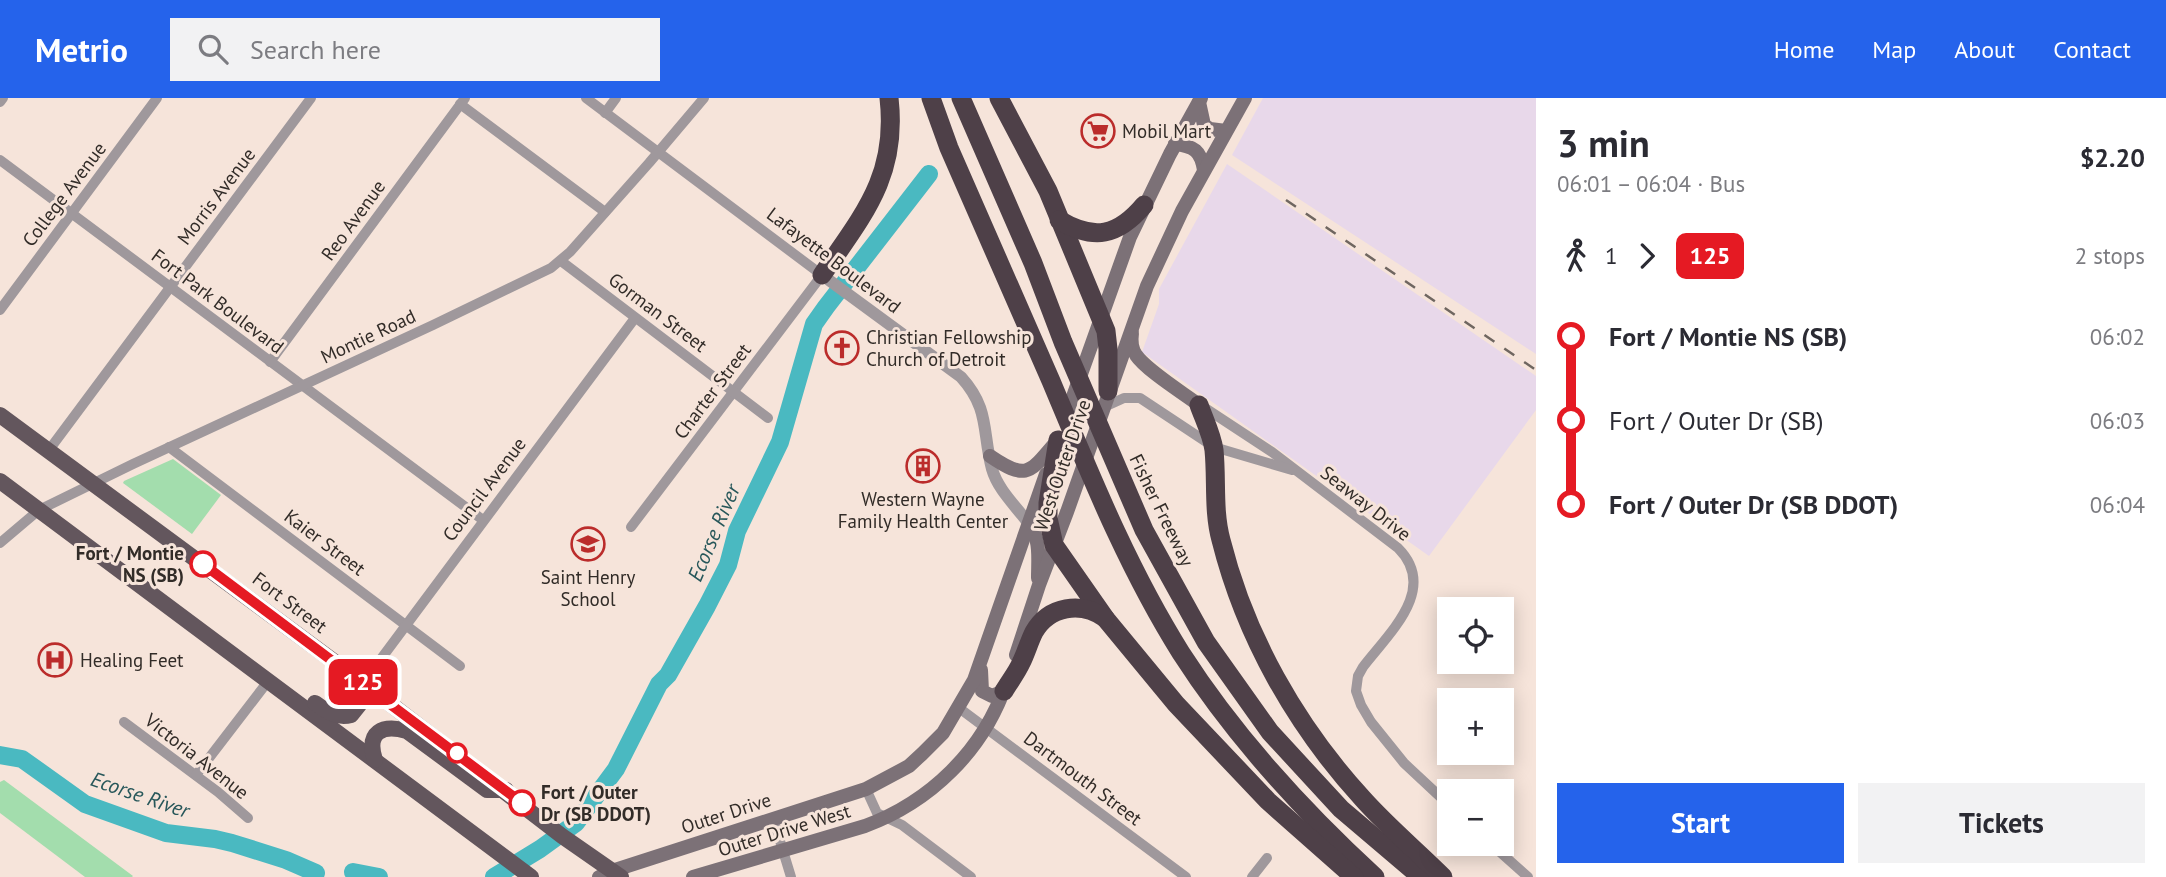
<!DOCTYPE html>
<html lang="en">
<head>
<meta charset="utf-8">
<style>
	body { margin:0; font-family:"PT Sans",sans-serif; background:#f2f2f3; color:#2b2b33; height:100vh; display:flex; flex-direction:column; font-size:26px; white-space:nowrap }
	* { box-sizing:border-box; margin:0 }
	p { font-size:23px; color:#7c7c81 }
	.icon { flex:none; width:38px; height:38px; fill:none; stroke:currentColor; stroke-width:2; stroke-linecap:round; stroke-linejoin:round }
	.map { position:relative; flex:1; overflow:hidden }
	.details { display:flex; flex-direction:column; background:#fff; width:630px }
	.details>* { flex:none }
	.badge { padding:0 14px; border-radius:10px; font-size:24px; line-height:46px }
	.fabs { position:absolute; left:1437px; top:499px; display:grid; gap:14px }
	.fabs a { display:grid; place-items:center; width:77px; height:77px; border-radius:0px; background:#fff; box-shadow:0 4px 18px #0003; font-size:35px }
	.map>.badge { position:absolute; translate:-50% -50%; box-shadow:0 0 0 4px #fff }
	.legs { display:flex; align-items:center; gap:10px; height:77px; padding:0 21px; font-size:23px }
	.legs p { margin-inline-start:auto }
	.summary { display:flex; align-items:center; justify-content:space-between; height:119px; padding:0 21px }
	h1 { font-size:38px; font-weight:800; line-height:52px }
	.primary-button { display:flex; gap:14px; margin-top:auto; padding:14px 21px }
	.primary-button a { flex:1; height:80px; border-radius:0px; background:#2563eb; color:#fff; font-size:28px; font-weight:800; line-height:80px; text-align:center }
	.primary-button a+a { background:#f2f2f3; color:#2b2b33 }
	ul { padding:0 21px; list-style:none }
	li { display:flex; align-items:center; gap:24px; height:84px; font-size:26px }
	li i { display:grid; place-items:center; width:10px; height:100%; margin:0 9px; background:currentColor }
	li i::after { content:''; width:18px; height:18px; margin:-9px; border:5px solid; border-radius:50%; background:#fff }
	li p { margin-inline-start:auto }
	li:first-child i { background:linear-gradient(#0000 50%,currentColor 0) }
	li:last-child i { background:linear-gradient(currentColor 50%,#0000 0) }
	header { display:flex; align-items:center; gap:42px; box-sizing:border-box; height:98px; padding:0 35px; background:#2563eb; color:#fff }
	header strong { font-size:33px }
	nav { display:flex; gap:38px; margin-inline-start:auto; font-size:24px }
	.search { width:490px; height:63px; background:#f2f2f3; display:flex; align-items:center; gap:18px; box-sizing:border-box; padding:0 24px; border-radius:0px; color:#7c7c81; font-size:26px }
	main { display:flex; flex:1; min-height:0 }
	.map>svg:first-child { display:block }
	.industrial { fill:#e8d8ea }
	.green { fill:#a3ddad }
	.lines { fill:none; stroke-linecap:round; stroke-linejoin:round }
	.river { stroke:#4ab9c1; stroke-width:18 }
	.minor { stroke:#9f989c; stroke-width:10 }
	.tertiary { stroke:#9f989c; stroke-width:12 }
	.secondary { stroke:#7c7177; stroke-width:14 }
	.primary { stroke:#63565d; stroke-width:16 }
	.motorway { stroke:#4e4048; stroke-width:19 }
	.rail { stroke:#6f6660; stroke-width:2.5; stroke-dasharray:12 12; stroke-linecap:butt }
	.line-1-casing { stroke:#fff; stroke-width:16 }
	.line-1 { stroke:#e51a23; stroke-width:10 }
	.stop-1-dot { fill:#fff; stroke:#e51a23; stroke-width:3.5 }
	.labels { text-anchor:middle; stroke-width:6; stroke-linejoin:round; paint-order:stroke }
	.poi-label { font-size:19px; fill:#322c28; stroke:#f6e4da; text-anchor:start }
	.street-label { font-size:19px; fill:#322c28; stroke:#f6e4da }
	.stop-label { font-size:19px; font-weight:bold; fill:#322c28; stroke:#f6e4da; text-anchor:end }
	.water-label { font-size:21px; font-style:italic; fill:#27575a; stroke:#f6e4da }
</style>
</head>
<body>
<header>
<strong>Metrio</strong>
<div class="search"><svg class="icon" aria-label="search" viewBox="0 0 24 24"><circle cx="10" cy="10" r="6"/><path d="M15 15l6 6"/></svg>Search here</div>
<nav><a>Home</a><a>Map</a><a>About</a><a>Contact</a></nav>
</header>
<main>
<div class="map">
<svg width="1536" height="779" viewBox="0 0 1536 779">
	<rect width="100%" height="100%" fill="#f6e4da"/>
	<!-- industrial -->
	<g class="industrial">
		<path d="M1263,0H1536V256L1232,57Z"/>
		<path d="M1227,66L1536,278V312L1429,458L1142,254L1159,206V191Z"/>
	</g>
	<!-- green -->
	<g class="green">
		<path d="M173,361L221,397L192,436L123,385L124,383Z"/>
		<path d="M4,682L133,778L132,779H85L0,715V684Z"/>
	</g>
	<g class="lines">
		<!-- river -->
		<g class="river">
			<path d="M0,657L22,661L85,706L166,735L215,741L232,745L286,762L316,775"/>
			<path d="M353,774L379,779"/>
			<path d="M494,779L540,751L576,725L616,671L659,586L668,577L707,508L728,467L737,433L780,344L814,226L826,209L929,76"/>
		</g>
		<!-- minor -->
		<g class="minor">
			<path d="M586,0L822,177L631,429"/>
			<path d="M0,4L3,0"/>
			<path d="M460,6L605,114"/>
			<path d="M605,15L616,0"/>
			<path d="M0,62L483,422"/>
			<path d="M561,163L768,320"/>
			<path d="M0,212L157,0"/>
			<path d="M270,264L465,0"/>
			<path d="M1202,308L1272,354L1398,450C1439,491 1389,535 1363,569L1358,578L1356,593L1361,607L1371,624L1404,665L1449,707"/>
			<path d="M1102,310L1124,300H1140L1214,349L1292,372"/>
			<path d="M169,349L460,568"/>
			<path d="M49,352L311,0"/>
			<path d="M0,445L39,412L133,366L433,227L551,170L570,154L649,65L704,0"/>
			<path d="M363,585L635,220"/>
			<path d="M959,610L1186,779"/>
			<path d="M124,624L218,694L248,720"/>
			<path d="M196,677L269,582"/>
			<path d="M866,691L877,715L902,727L971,779"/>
			<path d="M773,720L791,779"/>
			<path d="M1491,746L1528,779"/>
			<path d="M1252,779L1267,760"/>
		</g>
		<!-- tertiary -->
		<path class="tertiary" d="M822,177L961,279C990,311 982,333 992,371C998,392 1016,408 1029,426"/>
		<!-- secondary -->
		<g class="secondary">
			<path d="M1199,4L1204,27L1210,31L1226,33"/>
			<path d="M1175,46C1194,48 1201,53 1204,72"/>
			<path d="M1132,235C1131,242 1131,250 1136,257C1146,272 1183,295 1199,307"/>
			<path d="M1065,321L1130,139L1170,56L1201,0"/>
			<path d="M990,358C1028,384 1030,374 1057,343"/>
			<path d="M1029,426C1041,441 1038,461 1038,480"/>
			<path d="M1016,557L1039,487L1067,414L1147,188L1182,113L1245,0"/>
			<path d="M981,572L982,593L992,598L1004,593"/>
			<path d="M599,779L612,773L866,691L909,668L922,656L943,635L974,582L1046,376"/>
			<path d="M693,779L865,728C930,704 983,653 1006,586"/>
		</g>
		<!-- primary -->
		<g class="primary">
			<path d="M0,317L363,585L562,738L621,779"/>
			<path d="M0,383L531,779"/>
			<path d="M315,605C326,613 337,621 351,617L359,607L363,585"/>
			<path d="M375,662C366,634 382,626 407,633L487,692H506"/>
		</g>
		<!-- motorway -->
		<g class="motorway">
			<path d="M931,0L949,50C983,128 1017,205 1051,283C1090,376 1127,469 1181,555C1235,639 1302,712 1375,779"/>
			<path d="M961,0L1033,165L1063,244L1144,432L1206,544L1270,634L1341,711L1421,779"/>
			<path d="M999,0L1048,93L1106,233L1108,251V293"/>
			<path d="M1059,122C1094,143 1118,138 1144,107"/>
			<path d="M822,177C863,117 898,78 889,0"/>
			<path d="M1199,307C1204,321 1212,337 1214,352C1217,382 1213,413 1221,442C1245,538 1296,628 1363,701C1388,729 1417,753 1443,779"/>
			<path d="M1058,342L1048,405V420L1054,447L1105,520L1176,606L1268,703L1354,779"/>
			<path d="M1004,593C1010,583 1017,574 1021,565C1026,555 1029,544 1034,534C1049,508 1081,503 1105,520"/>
		</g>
		<!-- rail -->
		<path class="rail" d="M1286,102L1536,272"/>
	</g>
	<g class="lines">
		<defs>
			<path id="line-1" d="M203,466L522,705"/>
		</defs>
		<!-- line-1 casing -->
		<use href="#line-1" class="line-1-casing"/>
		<!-- line-1 -->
		<use href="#line-1" class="line-1"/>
	</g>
	<!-- icons -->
	<defs>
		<symbol id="supermarket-ring" viewBox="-11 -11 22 22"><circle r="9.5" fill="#f6e4da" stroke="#bb2c2b" stroke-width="1.5"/><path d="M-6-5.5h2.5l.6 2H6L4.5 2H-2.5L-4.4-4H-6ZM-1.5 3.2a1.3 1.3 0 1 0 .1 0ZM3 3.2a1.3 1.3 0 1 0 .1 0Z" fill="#bb2c2b"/></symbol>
		<symbol id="church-ring" viewBox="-11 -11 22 22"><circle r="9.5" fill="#f6e4da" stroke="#bb2c2b" stroke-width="1.5"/><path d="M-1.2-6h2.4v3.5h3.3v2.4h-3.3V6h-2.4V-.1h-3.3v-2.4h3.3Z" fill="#bb2c2b"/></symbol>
		<symbol id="building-ring" viewBox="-11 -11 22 22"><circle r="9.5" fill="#f6e4da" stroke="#bb2c2b" stroke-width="1.5"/><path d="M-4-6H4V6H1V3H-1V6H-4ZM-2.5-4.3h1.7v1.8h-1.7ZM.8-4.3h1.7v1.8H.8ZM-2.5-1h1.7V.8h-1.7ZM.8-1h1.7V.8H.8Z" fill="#bb2c2b"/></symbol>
		<symbol id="school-ring" viewBox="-11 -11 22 22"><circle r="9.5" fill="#f6e4da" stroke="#bb2c2b" stroke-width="1.5"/><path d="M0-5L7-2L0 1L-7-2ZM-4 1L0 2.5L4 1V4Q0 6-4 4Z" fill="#bb2c2b"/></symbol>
		<symbol id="hospital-ring" viewBox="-11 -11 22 22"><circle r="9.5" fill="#f6e4da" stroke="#bb2c2b" stroke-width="1.5"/><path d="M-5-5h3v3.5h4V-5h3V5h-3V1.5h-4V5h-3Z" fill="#bb2c2b"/></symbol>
	</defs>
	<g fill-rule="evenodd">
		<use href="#supermarket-ring" x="1079" y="14" width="38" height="38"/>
		<use href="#church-ring" x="823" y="231" width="38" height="38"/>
		<use href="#building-ring" x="904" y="349" width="38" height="38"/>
		<use href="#school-ring" x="569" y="427" width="38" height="38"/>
		<use href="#hospital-ring" x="36" y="543" width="38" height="38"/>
	</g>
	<!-- markers -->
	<g class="stop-1-dot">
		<circle cx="203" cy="466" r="12"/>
		<circle cx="457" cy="655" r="9"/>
		<circle cx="522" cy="705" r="12"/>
	</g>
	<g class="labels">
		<!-- poi labels -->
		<g class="poi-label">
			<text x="1122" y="40">Mobil Mart</text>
			<text x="866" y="246">Christian Fellowship<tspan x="866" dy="22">Church of Detroit</tspan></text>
			<text x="923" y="408" text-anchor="middle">Western Wayne<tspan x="923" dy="22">Family Health Center</tspan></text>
			<text x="588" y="486" text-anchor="middle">Saint Henry<tspan x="588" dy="22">School</tspan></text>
			<text x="80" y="569">Healing Feet</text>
		</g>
		<!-- street labels -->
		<g class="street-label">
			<text transform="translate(64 96) rotate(-53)" y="7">College Avenue</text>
			<text transform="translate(216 98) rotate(-53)" y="7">Morris Avenue</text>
			<text transform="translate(353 122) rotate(-54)" y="7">Reo Avenue</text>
			<text transform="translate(834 162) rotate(37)" y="7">Lafayette Boulevard</text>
			<text transform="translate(218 203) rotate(37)" y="7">Fort Park Boulevard</text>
			<text transform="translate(658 214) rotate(37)" y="7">Gorman Street</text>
			<text transform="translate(368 238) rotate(-25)" y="7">Montie Road</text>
			<text transform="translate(712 293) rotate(-53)" y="7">Charter Street</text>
			<text transform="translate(1062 367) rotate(-71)" y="7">West Outer Drive</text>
			<text transform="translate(484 391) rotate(-53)" y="7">Council Avenue</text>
			<text transform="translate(1366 405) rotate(38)" y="7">Seaway Drive</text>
			<text transform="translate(1162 412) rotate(64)" y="7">Fisher Freeway</text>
			<text transform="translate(325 444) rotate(37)" y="7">Kaier Street</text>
			<text transform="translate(290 504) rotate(37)" y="7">Fort Street</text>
			<text transform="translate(197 658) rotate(38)" y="7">Victoria Avenue</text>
			<text transform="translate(1083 680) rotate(37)" y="7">Dartmouth Street</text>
			<text transform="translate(726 715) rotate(-18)" y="7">Outer Drive</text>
			<text transform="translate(784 732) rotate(-17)" y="7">Outer Drive West</text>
		</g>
		<!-- stop labels -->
		<g class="stop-label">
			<text x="184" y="462">Fort / Montie<tspan x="184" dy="22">NS (SB)</tspan></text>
			<text x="541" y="701" text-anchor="start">Fort / Outer<tspan x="541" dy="22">Dr (SB DDOT)</tspan></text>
		</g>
		<!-- water labels -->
		<g class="water-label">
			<text transform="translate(714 435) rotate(-67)" y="7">Ecorse River</text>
			<text transform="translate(140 697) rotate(19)" y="7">Ecorse River</text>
		</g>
	</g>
</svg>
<div class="fabs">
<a><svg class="icon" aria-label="locate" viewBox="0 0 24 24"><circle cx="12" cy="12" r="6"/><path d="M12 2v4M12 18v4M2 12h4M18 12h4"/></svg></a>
<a>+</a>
<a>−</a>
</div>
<b class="badge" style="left:363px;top:584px;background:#e51a23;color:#fff">125</b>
</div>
<section class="details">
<div class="summary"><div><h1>3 min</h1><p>06:01 – 06:04 · Bus</p></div><b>$2.20</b></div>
<div class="legs"><svg class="icon" aria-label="walk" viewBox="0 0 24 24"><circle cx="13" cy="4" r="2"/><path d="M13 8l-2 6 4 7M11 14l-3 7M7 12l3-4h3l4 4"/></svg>1<svg class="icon" aria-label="forward" viewBox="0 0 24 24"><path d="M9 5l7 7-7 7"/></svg><b class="badge" style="background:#e51a23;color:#fff">125</b><p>2 stops</p></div>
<ul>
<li><i style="color:#e51a23"></i><b>Fort / Montie NS (SB)</b><p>06:02</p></li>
<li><i style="color:#e51a23"></i><span>Fort / Outer Dr (SB)</span><p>06:03</p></li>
<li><i style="color:#e51a23"></i><b>Fort / Outer Dr (SB DDOT)</b><p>06:04</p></li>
</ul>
<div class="primary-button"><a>Start</a><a>Tickets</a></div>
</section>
</main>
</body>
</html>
